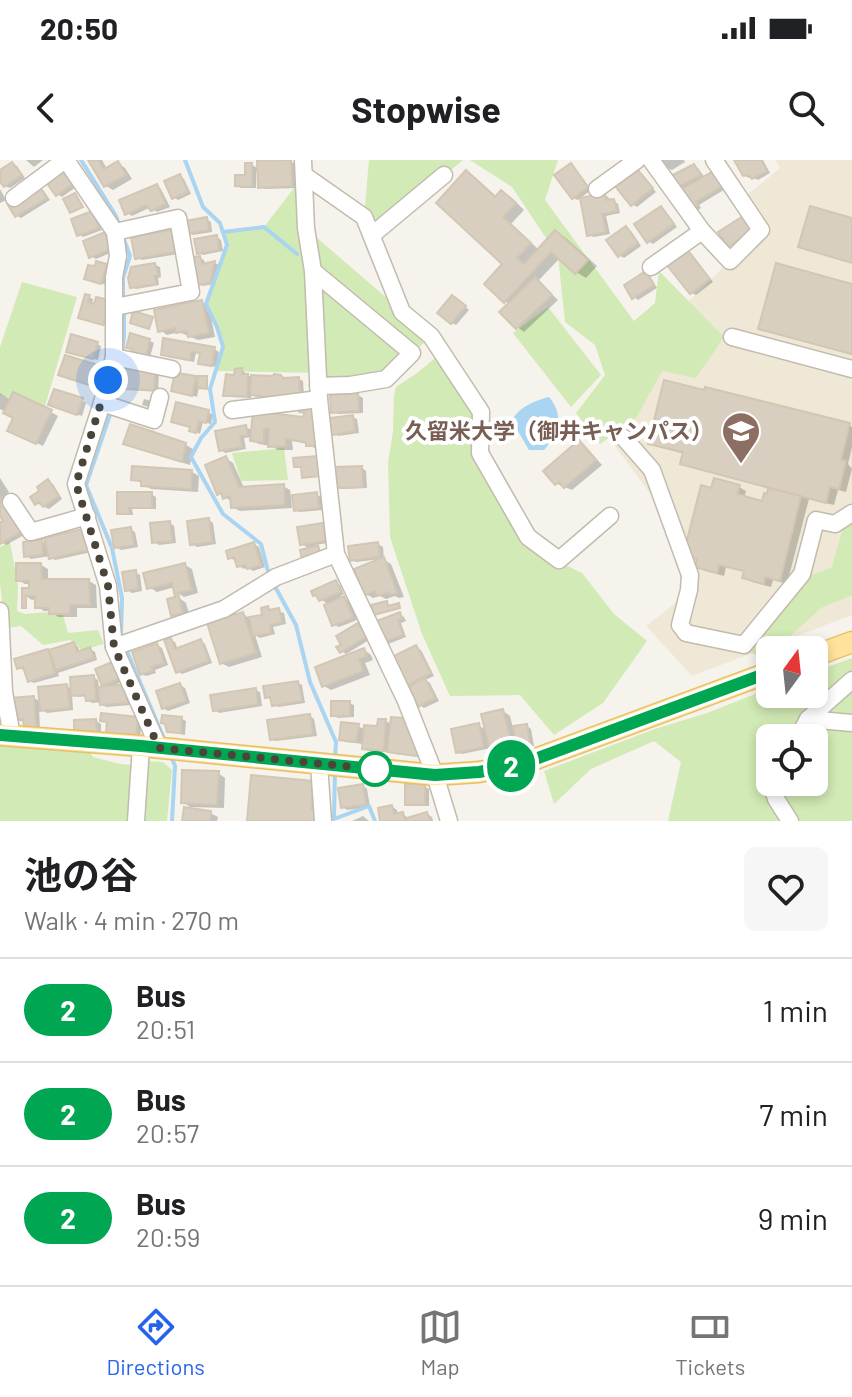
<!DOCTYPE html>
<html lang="en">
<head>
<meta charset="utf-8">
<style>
	body { margin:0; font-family:Barlow,"Noto Sans JP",sans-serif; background:#f6f6f6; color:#202124; height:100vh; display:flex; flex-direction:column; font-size:30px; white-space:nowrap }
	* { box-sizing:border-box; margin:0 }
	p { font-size:26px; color:#757577 }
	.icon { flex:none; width:44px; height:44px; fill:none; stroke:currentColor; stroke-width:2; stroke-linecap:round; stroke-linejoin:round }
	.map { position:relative; height:661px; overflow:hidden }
	.drawer { display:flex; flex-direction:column; background:#fff; flex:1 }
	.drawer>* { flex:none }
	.badge { padding:0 16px; border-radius:26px; font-size:28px; line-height:52px }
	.needle { width:52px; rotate:15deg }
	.fabs { position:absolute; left:756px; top:476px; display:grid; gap:16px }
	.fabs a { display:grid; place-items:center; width:72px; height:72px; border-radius:12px; background:#fff; box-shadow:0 4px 12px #0003; font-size:40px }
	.you { position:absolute; width:40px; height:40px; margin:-20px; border:6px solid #fff; border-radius:50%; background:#1a73e8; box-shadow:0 0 0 12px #1a73e833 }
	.map>.badge { position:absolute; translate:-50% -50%; box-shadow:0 0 0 4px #fff }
	.round { display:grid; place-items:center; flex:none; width:84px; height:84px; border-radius:12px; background:#f6f6f6 }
	.head { display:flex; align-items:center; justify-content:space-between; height:136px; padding:0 24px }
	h1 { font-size:38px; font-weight:700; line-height:60px }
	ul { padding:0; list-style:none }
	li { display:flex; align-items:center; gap:24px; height:104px; padding:0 24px; border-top:2px solid #e0e0e0 }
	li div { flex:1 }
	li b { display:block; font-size:30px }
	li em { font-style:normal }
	li .badge { min-width:88px; font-weight:700; text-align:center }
	.status { display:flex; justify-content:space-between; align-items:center; height:56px; padding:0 40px; background:#fff; direction:ltr }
	.status svg { height:22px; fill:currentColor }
	header { display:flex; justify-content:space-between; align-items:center; height:104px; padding:0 24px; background:#fff; font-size:36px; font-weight:700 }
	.dock { display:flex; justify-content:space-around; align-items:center; height:112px; border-top:2px solid #e0e0e0; background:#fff; font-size:22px; color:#757577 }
	.dock a { display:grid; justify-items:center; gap:4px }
	.dock .selected { color:#2563eb }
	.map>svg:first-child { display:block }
	.education { fill:#efe8d6 }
	.green { fill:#d2eab5; fill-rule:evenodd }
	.water { fill:#a9d4f2 }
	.shadow { fill:#0003 }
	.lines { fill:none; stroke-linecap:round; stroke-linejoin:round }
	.stream { stroke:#a9d4f2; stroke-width:4 }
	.building { fill:#d8cfc1; stroke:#d3c7b4; stroke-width:2 }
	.minor-casing { stroke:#c2bbae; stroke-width:19 }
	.major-casing { stroke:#e6c16a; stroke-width:23 }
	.minor { stroke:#fff; stroke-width:16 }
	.major { stroke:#ffe39c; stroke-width:20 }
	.line-casing { stroke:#fff; stroke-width:18 }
	.line { stroke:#00a651; stroke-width:12 }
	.walk { stroke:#4b4439; stroke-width:8; stroke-dasharray:0 14.4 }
	.stop-dot { fill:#fff; stroke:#00a651; stroke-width:4 }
	.labels { text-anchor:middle; stroke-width:8; stroke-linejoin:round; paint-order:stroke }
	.education-label { font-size:22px; font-weight:bold; fill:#785e54; stroke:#fff; text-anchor:end }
</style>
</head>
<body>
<div class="status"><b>20:50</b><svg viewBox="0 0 49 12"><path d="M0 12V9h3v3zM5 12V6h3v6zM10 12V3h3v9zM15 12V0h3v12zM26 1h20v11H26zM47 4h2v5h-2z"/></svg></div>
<header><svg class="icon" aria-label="back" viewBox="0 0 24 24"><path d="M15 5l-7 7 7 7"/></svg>Stopwise<svg class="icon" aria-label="search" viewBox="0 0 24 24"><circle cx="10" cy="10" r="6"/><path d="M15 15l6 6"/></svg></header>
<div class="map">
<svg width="852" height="661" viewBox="0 0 852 661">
	<rect width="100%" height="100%" fill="#f6f3ec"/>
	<!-- education -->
	<path class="education" d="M775,0H852V455L692,516L646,466L683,437L674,366L584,244L761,70H771L747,35L780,8Z"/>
	<!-- green -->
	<g class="green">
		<path d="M369,0H463L372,75L364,57Z"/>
		<path d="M470,0H558L545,40L634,161L655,143L659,111L724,177L696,218L662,211L636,258L600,284L576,253L605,215L595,185L565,162L558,96L512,27Z"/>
		<path d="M304,15L309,71L431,176L386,219L318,226L317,213L216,211L223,187L217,167L206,144L227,85L223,72L264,67Z"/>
		<path d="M22,122L77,137L43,253L0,234V187Z"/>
		<path d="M548,147L601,215L571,247L513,173Z"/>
		<path d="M441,193L481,252L480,293L528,377L520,383L582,413L614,454L647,481L603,543L554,575L520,535L450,536L422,474L390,377L388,303L393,271L394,236L396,227L417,213Z"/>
		<path d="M284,288L288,320L241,321L232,293Z"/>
		<path d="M852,359V435L821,448L775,490H770V494L764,499L750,492L804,418L832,407L843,367Z"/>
		<path d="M10,382L18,426L17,451L25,454L62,451L68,473L98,470L104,484L82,490L70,480L43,485L21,466L5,468L0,423V387Z"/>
		<path d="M852,498V661H668L681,602L654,581L591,609L554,644L544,611L655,569L707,553L770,528V534H814V512ZM770,578H814V622H770Z"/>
		<path d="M0,580L87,587L93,597L120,604L134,605L131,661H0Z"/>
		<path d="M145,601L163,602L172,610L167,661H141Z"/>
	</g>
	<!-- water -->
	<path class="water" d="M549,237C565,256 558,274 544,290H529L512,261C517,248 536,240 549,237Z"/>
	<!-- shadow -->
	<g class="shadow">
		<path d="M26,0H43L34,7Z"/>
		<path d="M91,0H102L107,9L118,3L125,8L132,19L113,30L106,26Z"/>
		<path d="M662,0H684L685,2L672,10L667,8Z"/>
		<path d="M736,0H763L770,13L758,20L752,17L749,18L744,15Z"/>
		<path d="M290,1L295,4L296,28L265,29L260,27V12H256V28H241L237,25L247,17L252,5L260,9Z"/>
		<path d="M13,4L17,6L25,18L10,28L5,26L0,18V12Z"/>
		<path d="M571,6L575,8L591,30L578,40L573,38Z"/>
		<path d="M694,6L698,8L705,18L727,28L699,45L701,48L698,50L693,47L686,29L680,26Z"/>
		<path d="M637,11L641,14L656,32L637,47L632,44Z"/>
		<path d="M63,12L67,15L76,27L62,37L57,34Z"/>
		<path d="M466,12L476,18L497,37L502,33L512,38L524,50L511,64L539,90L556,72L566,78L597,106L586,118L576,112L560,98L538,121L558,140L524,172L517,167L510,144L505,141V103Z"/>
		<path d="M180,16L184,19L191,34L178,40L174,37Z"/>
		<path d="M157,26L161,29L170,47L157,52L151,47L132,56L127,53Z"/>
		<path d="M40,28L44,31L50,40L21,58L17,56Z"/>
		<path d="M0,29L6,40L0,43Z"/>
		<path d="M605,35L609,38L610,42L614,41L618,44L620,53L606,56L610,74L594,77L589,75Z"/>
		<path d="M661,48L665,51L677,67L653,84L648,81Z"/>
		<path d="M92,53L96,55L102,70L83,77L79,74Z"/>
		<path d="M206,59L211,62L212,72L193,75L189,73Z"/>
		<path d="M626,69L631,71L641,86L624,98L619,95Z"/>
		<path d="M170,72L175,75L178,94L142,100L137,98Z"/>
		<path d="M105,75L109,77L115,91L96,99L91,96Z"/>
		<path d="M217,77L221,80L223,91L203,95L199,92Z"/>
		<path d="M686,91L691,93L713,122L696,135L691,133Z"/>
		<path d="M200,98L204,100L205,105L215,103L219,105L214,124L203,126L199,124Z"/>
		<path d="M155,105L160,107L161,117L158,118L159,125L136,129L132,127Z"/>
		<path d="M106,106L110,108L106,125L86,118Z"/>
		<path d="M646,114L650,116L657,128L638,140L634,137Z"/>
		<path d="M852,126V195L768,172L760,168Z"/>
		<path d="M86,136L93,139L92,145L109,142L108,166L81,158Z"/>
		<path d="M457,140L469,150L456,165L452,163Z"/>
		<path d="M201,142L209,147L215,177L198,180L179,172L167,175L160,170Z"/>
		<path d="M150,181L154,183L150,197L138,194Z"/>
		<path d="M97,184L101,186L98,200L73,193Z"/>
		<path d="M214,189L219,192L216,207L200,203L202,194L196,193L194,202L167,197L163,194Z"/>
		<path d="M66,198L105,211L100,228L65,217Z"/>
		<path d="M127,209L159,213L158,232L130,230L126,227Z"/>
		<path d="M242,210L253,219H299L303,221L304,236L276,239L257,237L251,234V238L229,237L225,235Z"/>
		<path d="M195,218L200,220L208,219V228L199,227L197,237L173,230Z"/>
		<path d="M0,233L11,240L51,252L58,256L43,286L17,274L16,258L0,249Z"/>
		<path d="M358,235L363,238V253L338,254L333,251Z"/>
		<path d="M144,239L155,242L153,248L142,245Z"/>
		<path d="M82,240L86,243L82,256L55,247Z"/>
		<path d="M314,249L323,289H316L308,284L292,281L293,290H278L271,286L259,284L252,280V277L244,278L246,289L225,293L221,290L246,267L253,271L305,259Z"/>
		<path d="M208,252L213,255L211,264L203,262L200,274L192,270V267L174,261Z"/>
		<path d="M352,257L357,259L359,273L338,276L334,273Z"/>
		<path d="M849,265L852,267V287L848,304L852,309L846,332L838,330L834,345L809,339L787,424L773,420L771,427L752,422L744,417L746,412L726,407L724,416L705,411L697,406L699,400L686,395L713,330L739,327L746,331L744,338L764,343L770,329L690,307L683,303L685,294L658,287L651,283Z"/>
		<path d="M126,283L186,285L193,289L190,305L133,287Z"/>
		<path d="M579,283L586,287L602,305L572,330L557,324Z"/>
		<path d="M226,298L233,303L244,328L283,326L290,330L291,337L316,334L321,337L323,350L300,352L296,350L294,338H291L292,348L240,351L232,347V342L219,333Z"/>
		<path d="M362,308L366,311L367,328L342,329L337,327Z"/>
		<path d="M192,312L199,316L198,332L151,329L134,319Z"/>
		<path d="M0,318L9,332L1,338L9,342L26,374L6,385L0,381V365L5,362L0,352Z"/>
		<path d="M48,322L53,324L62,339L49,349L36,343Z"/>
		<path d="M151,334L156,337V349H132L133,355H124L119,353Z"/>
		<path d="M209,360L213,363L216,384L197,387L192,384Z"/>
		<path d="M170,363L174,366L176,383L159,385L154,382Z"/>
		<path d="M322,365L327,367L329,383L314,385L319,388L321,396L302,384Z"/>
		<path d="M130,369L135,372L138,387L121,390L116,387Z"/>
		<path d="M46,380L96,391L55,400L50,396L31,399L26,396L41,381L48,385Z"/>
		<path d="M254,384L259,387L265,407L253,411L247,407L244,409L239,406L237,399L234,400L230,398Z"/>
		<path d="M378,384L383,387L384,400L391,404L404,437L399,438L395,436L386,439L380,436L373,438L366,434L381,399L356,402L352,399Z"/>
		<path d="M41,405L48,409V421H89L96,425L97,448H77V457H58L51,451H44L37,447V439L32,440L24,435L31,430V424H25L18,420Z"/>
		<path d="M185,405L192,409L198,433L184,437L176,432L175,427L157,432L149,427Z"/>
		<path d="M135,412L140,415L142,431L132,433L127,430Z"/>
		<path d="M336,423L340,425L344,434L340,436L349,441L357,460L339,467L334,465L329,445L315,435Z"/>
		<path d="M179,438L186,443L190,457L180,459L173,455Z"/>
		<path d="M268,448L284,453L286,464L273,467L275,474L260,478L255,475L262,497L229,507L221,503L243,454L251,459L264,456Z"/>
		<path d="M400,455L404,457L406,461L401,463L406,477L388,484L383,481Z"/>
		<path d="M358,465L362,468L369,480L346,494L341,491Z"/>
		<path d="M171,480L175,482L178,490L201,481L205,484L212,503L182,514L178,511Z"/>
		<path d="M74,484L78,487L80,493L90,489L95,492L97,500L58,513L59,516L34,523L29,521L26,509L23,510L18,507L16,501Z"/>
		<path d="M157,485L162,488L168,505L155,510L156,513L146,516L141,514Z"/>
		<path d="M416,487L421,490L434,516L425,520L430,523L439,541L424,548L420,545L410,528L406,525Z"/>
		<path d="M364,490L371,495L373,500L365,503L370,515L331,530L324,526Z"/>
		<path d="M114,504L124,521L109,527L104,524Z"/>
		<path d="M93,517L98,520L99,529H130L131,545L106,547L102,544V542L92,543L87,540V536L78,537L72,534L73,550L47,553L39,548L40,569L30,570L25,561H18L13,559L34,538L41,542L67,526L73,530Z"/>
		<path d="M298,523L302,525L305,543L278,547L266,536Z"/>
		<path d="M180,525L185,528L190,543L168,551L163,548Z"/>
		<path d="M255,530L260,532L262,546L219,553L215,550Z"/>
		<path d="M349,543L354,545V557L338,558L333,555Z"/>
		<path d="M503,551L510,556L513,568L527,566L531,569L534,586L523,588L517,584L520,598L501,602L494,598L491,588L462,594L457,592L479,566L487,570Z"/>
		<path d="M310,556L314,559L317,576L276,581L271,579Z"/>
		<path d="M137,559L142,561L140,578L102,560Z"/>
		<path d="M182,559L186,561L185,575L173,573L169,570Z"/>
		<path d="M96,561L101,564V573L80,574Z"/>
		<path d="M379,561H386L392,565L408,563L421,597L394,594L388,590V592L368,591L364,588V584L345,582L341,579L358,566L365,570L379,568Z"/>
		<path d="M218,613L225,618L224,648L190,647L183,642Z"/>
		<path d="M313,623L324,661H249Z"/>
		<path d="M363,626L367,629L370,647L347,650L343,647Z"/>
		<path d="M424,626L429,629V646H411L407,644Z"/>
		<path d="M392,647L397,650L398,655L402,654L407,657L408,660L427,654L432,657L433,661H382Z"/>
		<path d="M210,653L218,657L217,661H184Z"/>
		<path d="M363,656L369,661H352Z"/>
	</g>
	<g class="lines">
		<!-- stream -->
		<g class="stream">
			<path d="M81,0L116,56L119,65"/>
			<path d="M185,0L203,47L220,63L227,85L206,144L217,167L223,187L210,229L215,262L201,278L191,297L223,354L261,384L269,415"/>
			<path d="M223,72L264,67L297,94"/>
			<path d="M123,77L130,96L123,118V142"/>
			<path d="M122,193L124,177V150"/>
			<path d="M114,241L121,202"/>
			<path d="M112,249L86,325L112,388L122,438L121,478"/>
			<path d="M273,423L296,465L310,522L336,582L335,598"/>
			<path d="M126,489L165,581"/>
			<path d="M171,596L175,606L172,661"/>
			<path d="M335,610L334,659L369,646L375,661"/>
		</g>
	</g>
	<!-- building -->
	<g class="building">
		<path d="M88,0H98L104,9L118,1L126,15L104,27Z"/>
		<path d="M291,0L292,26L258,28L257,1Z"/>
		<path d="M734,0H761L767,11L752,19L749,15L743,16Z"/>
		<path d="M12,2L22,15L4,27L0,22V10Z"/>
		<path d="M245,3H252V27L235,26V15H245Z"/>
		<path d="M571,3L588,27L572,39L554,15Z"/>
		<path d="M694,4L701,15L678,27L671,16Z"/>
		<path d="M637,9L653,28L631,46L615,26Z"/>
		<path d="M62,10L72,24L56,36L46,22Z"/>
		<path d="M466,10L495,37L501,30L516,43L503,57L531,83L517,98L524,104L555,70L588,100L575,114L551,92L504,143L484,124L502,104L436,43Z"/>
		<path d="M715,10L724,25L696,42L698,45L692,49L680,30Z"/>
		<path d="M180,14L188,32L172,39L164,21Z"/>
		<path d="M157,24L166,44L151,51L146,45L125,55L119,40Z"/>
		<path d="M39,26L47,38L15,57L8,45Z"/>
		<path d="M75,33L83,47L70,53L63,39Z"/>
		<path d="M605,33L606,40L614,39L617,51L602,54L606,72L587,76L580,38Z"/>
		<path d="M661,46L674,64L647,83L634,64Z"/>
		<path d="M810,46L852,58V103L798,87Z"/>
		<path d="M92,51L99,68L77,76L71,59Z"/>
		<path d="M743,56L753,70L728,87L718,72Z"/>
		<path d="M207,57L209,70L187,74L185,61Z"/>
		<path d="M626,66L638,83L618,97L606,80Z"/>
		<path d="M171,70L175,92L135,99L131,77Z"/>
		<path d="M105,72L111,89L89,98L83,81Z"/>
		<path d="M217,75L219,90L197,94L194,79Z"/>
		<path d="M686,88L710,119L690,134L666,104Z"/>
		<path d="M200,96L202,104L215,101L210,123L197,125L192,97Z"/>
		<path d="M96,101L107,104L101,124L84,119L88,105L95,106Z"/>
		<path d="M155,103L158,115L154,116L156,124L130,128L128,118L131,107Z"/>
		<path d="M776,103L852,124V194L758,169Z"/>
		<path d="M646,111L654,125L632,139L624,125Z"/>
		<path d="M535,117L552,135L516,169L499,152Z"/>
		<path d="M85,134L90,135L88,142L94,144L96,137L110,140L103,165L78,158Z"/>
		<path d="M452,135L466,146L451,164L437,153Z"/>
		<path d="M202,140L209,173L188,177L187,171L176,173L175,168L158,172L154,150Z"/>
		<path d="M133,151L153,157L149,169L130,163Z"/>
		<path d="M130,173L150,179L146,196L131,192L132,189L126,188Z"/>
		<path d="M71,174L98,182L93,199L66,192Z"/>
		<path d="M163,178L215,187L212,206L198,204L200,193L191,192L190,200L161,195Z"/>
		<path d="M65,195L101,206L95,227L58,215Z"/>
		<path d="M125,207L155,209L154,230L124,229Z"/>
		<path d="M242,208V214H248L247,236H223L226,214L234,215L235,209Z"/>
		<path d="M178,213L196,216L192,236L171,231L174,217H177Z"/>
		<path d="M274,214L281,215L283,218L299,217L300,235H284L282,238L250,235L251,215L273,216Z"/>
		<path d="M197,216H207V229L198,228Z"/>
		<path d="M664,220L704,230L705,227L850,263L841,300L846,301L839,329L830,327L826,343L680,304L683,292L648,284Z"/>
		<path d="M54,229L83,238L77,255L48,245Z"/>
		<path d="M13,232L52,250L36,284L7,271L13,258L3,253Z"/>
		<path d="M358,233L359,251L331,253L330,235Z"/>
		<path d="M176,242L209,250L206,263L199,261L196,273L189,271L190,267L171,262Z"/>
		<path d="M298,247H314L316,286H306V282L286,279V286L268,287L269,269H264V283L250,281L253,251L303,257L305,253L299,252Z"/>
		<path d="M353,255L355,271L332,275L329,258Z"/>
		<path d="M130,264L186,283L182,302L123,284Z"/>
		<path d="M246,265L248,275L240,276L242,287L219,291L215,271Z"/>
		<path d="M579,280L596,300L564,328L559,322L555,325L543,311Z"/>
		<path d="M226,296L239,327L284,324L285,345L231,348L230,336L223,339L221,333L217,335L205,305Z"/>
		<path d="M318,296L320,316L302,318L301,307H294L293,298Z"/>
		<path d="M132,306L192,310L191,329L141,326V321L131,320Z"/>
		<path d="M362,306L363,327L335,328V307Z"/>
		<path d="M714,318L740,325L737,334L762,341L764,333L767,334L768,328L801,336L780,421L765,417L764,424L742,418L744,411L719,405L717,413L695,407L697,399L683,396L701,325L711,328Z"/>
		<path d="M48,319L59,336L43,347L39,342L35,345L30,337L39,331L37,327Z"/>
		<path d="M117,332H152V348H129V354H117Z"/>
		<path d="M317,332L319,348L294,351L292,335Z"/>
		<path d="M4,337L23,371L0,384V362L3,361L0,356V340Z"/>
		<path d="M209,358L212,382L190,385L187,361Z"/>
		<path d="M170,361L172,381L152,383L150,363Z"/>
		<path d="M323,363L326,381L300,385L297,367Z"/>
		<path d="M131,367L134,385L114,388L111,370Z"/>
		<path d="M87,368L92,389L49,399L44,378Z"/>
		<path d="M42,379L43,395L24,397L23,382Z"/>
		<path d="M254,382L261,405L247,409L245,405L237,407L234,397L228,399L226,391Z"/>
		<path d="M378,382L380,397L350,401L348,386Z"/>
		<path d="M318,385L321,396L302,400L300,390Z"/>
		<path d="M384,397L397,433L390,435L389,432L377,436L375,431L364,436L354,409Z"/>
		<path d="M16,403H41L42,419H89L90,445H70V454H49V448H35V436H26V448H22V428H29V421H16Z"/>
		<path d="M185,403L192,430L178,433L183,453L171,456L167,439L175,437L172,423L147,429L143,413Z"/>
		<path d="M136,410L138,429L125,431L122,412Z"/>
		<path d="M336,420L341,432L319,441L316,435L313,436L311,431Z"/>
		<path d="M344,436L353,458L332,466L324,445Z"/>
		<path d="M387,441L388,446L399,443L400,448L374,455L371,445Z"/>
		<path d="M268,446L269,450L279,448L282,462L270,465L271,473L253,476L249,457L262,455L261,448Z"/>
		<path d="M243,452L256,493L220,504L207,463Z"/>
		<path d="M400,452L402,459L398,460L403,475L382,483L374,462Z"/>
		<path d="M358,463L366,477L340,493L336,487L341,485L336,476Z"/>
		<path d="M171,478L175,489L201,479L209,501L176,513L164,480Z"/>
		<path d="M74,482L77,492L90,487L94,498L56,510L49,490Z"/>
		<path d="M157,483L164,503L151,507L153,511L140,515L132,492Z"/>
		<path d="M416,485L431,513L404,527L390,498Z"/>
		<path d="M364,488L367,496L359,499L363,511L322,527L315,507Z"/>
		<path d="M48,489L55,513L28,522L23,507L17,509L14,499Z"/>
		<path d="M114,501L121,518L102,526L95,509Z"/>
		<path d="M94,515L96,540L86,541L85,535L71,536L70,517Z"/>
		<path d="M425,518L435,538L418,547L409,527Z"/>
		<path d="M298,521L302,541L272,546L270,537L265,538L263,526Z"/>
		<path d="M180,523L186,541L162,549L156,531Z"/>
		<path d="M67,524L70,548L40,551L38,527Z"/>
		<path d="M126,524L127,543L100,545L98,527Z"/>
		<path d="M256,528L258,544L213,551L210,535Z"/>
		<path d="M34,536L36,568H24L23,559L11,560L10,538Z"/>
		<rect x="331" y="541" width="19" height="15"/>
		<path d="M503,549L514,594L492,599L481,554Z"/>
		<path d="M101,553L138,557L136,577L106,574L107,562L100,561Z"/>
		<path d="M310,554L313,574L270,580L267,560Z"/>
		<path d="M162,555L182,557L181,573L167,572L165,564L161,563Z"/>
		<path d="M391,557L404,558L418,585L417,596L387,592Z"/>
		<path d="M96,559L97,572H74V560Z"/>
		<path d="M378,559H386L384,591L362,589L364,565L377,566Z"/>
		<path d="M341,562L359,564L356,582L339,580Z"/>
		<path d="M479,563L484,587L456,593L451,569Z"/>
		<path d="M527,564L530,584L516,586L513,566Z"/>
		<path d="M182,610L219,611L217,645L181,643Z"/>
		<path d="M251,615L313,621L311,649L315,650L314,661H247Z"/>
		<path d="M363,624L366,645L341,648L338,628Z"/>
		<rect x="405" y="624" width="20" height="21"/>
		<path d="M392,645L394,654L403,652L405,661H380L378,648Z"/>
		<path d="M184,647L211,651L210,661H182Z"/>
		<path d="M427,652L430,661H408L407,658Z"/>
	</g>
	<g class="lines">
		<defs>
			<g id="minor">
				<path d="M66,0L115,72L118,96L114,117V197L102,243L76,324L108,426L114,487L159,588"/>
				<path d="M303,0L306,68L313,111L319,239L336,394L406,541L435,615L449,661"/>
				<path d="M651,0L702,71L730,101L761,70L714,0"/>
				<path d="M304,15L364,57L402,152L431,176L481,252L480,293L528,377L559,400L610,356"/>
				<path d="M597,29L637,0"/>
				<path d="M14,38L65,0"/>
				<path d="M115,72L178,58L191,132L115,147"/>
				<path d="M372,75L444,15"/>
				<path d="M651,107L702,71"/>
				<path d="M313,111L412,193L386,219L350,225L318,226"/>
				<path d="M732,177L852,209"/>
				<path d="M114,197L172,209"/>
				<path d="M102,243L154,260L160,237"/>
				<path d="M232,250L319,239"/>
				<path d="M624,278L652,310L690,415L689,430L680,465L686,473L744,485L802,414L816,360L835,364L852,353"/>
				<path d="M11,342L31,372L87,356"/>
				<path d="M0,451L4,532L12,576"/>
				<path d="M114,487L224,449L276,417L336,394"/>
				<path d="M808,559L852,563"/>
				<path d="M787,578L800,574L808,559L852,520"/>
				<path d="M319,604L323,661"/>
				<path d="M771,622L776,639L790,661"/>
				<path d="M136,661L141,586"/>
			</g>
			<g id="major">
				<path d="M814,496L852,482"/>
				<path d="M0,575L141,586L435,615L479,612L522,604L770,512"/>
			</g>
		</defs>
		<!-- minor casing -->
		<use href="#minor" class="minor-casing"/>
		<!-- major casing -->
		<use href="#major" class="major-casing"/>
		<!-- minor -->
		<use href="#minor" class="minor"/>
		<!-- major -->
		<use href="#major" class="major"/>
	</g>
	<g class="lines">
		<defs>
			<path id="line" d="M0,575L141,586L435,615L479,612L522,604L770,512"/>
		</defs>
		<!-- line casing -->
		<use href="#line" class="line-casing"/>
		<!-- line -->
		<use href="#line" class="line"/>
		<!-- walk -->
		<path class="walk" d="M108,220L76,324L108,426L114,487L159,588L375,609"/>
	</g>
	<!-- icons -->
	<defs>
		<symbol id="university-pin" viewBox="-11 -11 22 30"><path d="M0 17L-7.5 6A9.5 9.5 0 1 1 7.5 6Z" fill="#8d6e63" stroke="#fff"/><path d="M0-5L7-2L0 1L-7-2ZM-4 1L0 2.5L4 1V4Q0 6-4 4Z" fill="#fff"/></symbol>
	</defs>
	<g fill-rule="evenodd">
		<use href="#university-pin" x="719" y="249" width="44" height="60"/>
	</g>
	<!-- markers -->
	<circle class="stop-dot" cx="375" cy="609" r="16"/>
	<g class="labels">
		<!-- education labels -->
		<g class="education-label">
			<text x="713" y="279">久留米大学（御井キャンパス）</text>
		</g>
	</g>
</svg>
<div class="fabs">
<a><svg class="needle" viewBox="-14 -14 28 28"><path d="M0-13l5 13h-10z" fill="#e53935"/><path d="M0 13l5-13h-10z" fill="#757577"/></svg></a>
<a><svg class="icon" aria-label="locate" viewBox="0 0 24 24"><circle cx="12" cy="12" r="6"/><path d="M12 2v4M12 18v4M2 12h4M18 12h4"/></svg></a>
</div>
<div class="you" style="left:108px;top:220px"></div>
<b class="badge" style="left:511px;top:606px;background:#00a651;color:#fff">2</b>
</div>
<section class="drawer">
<div class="head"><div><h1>池の谷</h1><p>Walk · 4 min · 270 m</p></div><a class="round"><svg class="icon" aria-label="heart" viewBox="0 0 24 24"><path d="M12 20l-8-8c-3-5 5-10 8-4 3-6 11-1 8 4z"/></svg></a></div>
<ul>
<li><span class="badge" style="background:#00a651;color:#fff">2</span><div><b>Bus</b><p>20:51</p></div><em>1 min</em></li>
<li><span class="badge" style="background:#00a651;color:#fff">2</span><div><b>Bus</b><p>20:57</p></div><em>7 min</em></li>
<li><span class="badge" style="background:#00a651;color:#fff">2</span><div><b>Bus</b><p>20:59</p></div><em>9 min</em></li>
</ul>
</section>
<nav class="dock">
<a class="selected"><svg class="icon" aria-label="directions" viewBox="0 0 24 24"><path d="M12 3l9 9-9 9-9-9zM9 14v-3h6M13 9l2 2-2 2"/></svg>Directions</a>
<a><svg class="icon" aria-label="map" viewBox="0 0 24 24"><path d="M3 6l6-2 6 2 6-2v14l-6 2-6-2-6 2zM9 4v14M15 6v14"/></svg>Map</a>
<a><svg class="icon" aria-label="tickets" viewBox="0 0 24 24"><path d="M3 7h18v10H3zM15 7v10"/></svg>Tickets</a>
</nav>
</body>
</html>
